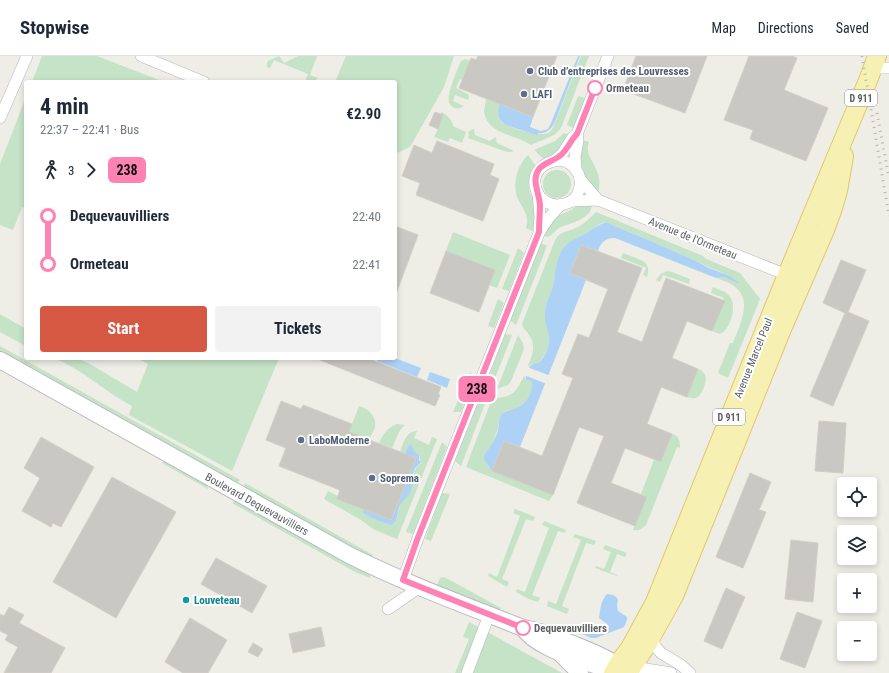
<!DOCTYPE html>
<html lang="en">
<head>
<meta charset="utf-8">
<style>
	body { margin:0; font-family:"Roboto Condensed",sans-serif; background:#f2f2f3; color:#1f2937; height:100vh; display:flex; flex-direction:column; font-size:15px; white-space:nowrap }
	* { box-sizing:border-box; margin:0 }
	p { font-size:13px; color:#747a83 }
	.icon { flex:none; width:22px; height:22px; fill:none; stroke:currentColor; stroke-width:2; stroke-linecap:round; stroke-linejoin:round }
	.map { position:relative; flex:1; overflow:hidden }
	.panel { position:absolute; left:24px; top:24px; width:373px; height:280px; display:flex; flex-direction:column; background:#fff; border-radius:4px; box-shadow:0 2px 6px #0003 }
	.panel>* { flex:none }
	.badge { padding:0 8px; border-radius:6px; font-size:14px; line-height:26px }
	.buttons { position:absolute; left:837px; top:421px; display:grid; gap:8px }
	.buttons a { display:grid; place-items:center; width:40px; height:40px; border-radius:4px; background:#fff; box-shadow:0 2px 6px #0003; font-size:20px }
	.map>.badge { position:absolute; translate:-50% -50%; box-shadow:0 0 0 2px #fff }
	.legs { display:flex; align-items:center; gap:6px; height:44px; padding:0 16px; font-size:13px }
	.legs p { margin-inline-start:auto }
	.overview { display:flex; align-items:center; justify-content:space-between; height:68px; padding:0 16px }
	h1 { font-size:22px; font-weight:700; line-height:30px }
	.primary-button { display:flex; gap:8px; margin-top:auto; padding:8px 16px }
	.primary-button a { flex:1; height:46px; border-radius:4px; background:#d65843; color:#fff; font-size:16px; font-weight:700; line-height:46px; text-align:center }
	.primary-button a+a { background:#f2f2f3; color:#1f2937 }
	ul { padding:0 16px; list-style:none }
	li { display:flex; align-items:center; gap:14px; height:48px; font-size:15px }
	li i { display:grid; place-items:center; width:6px; height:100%; margin:0 5px; background:currentColor }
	li i::after { content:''; width:10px; height:10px; margin:-5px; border:3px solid; border-radius:50%; background:#fff }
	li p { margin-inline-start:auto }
	li:first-child i { background:linear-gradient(#0000 50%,currentColor 0) }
	li:last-child i { background:linear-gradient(currentColor 50%,#0000 0) }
	header { display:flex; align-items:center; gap:24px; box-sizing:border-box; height:56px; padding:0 20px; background:#fff; border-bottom:1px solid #e0e1e3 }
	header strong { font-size:19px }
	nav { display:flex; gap:22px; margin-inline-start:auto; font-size:14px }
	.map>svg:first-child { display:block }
	.green { fill:#c5e3c7 }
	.water { fill:#aed2f6 }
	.pier { fill:#eeede6 }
	.building { fill:#c9c8c2; stroke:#d2cfc5 }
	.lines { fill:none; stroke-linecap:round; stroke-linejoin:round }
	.street-casing { stroke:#b6b7bb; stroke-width:12 }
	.secondary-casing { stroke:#b7b9be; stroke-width:18 }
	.primary-casing { stroke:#e2c86b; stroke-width:20 }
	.street { stroke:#fff; stroke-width:11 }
	.secondary { stroke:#fff; stroke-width:16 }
	.primary { stroke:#f6f0b2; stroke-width:18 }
	.rail { stroke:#b5b6b6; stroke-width:3; stroke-dasharray:1 5; stroke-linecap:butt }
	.line-1-casing { stroke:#fff; stroke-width:9 }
	.line-1 { stroke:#ff82b4; stroke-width:6 }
	.service-dot { fill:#5c6f8a; stroke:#fff; stroke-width:1.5 }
	.stop-1-dot { fill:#fff; stroke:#ff82b4; stroke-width:2 }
	.culture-dot { fill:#0f9aa8; stroke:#fff; stroke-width:1.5 }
	.labels { text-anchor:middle; stroke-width:4; stroke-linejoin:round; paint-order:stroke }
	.shield { fill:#fff; stroke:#8e9092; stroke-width:1 }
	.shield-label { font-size:10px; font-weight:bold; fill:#5d6064 }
	.service-label { font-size:11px; font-weight:bold; fill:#4e5e75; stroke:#fff; text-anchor:start }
	.stop-label { font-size:11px; font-weight:bold; fill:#5d6064; stroke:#fff; text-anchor:start }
	.street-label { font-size:11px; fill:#5d6064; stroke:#fff }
	.culture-label { font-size:11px; font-weight:bold; fill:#0d838f; stroke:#fff; text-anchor:start }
</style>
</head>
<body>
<header>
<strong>Stopwise</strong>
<nav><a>Map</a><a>Directions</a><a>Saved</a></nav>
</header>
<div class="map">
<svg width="889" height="617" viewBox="0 0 889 617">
	<rect width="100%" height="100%" fill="#eeede6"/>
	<!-- green -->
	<g class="green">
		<path d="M42,0H97L164,26H32Z"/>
		<path d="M279,0L284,7L298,0H317L310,19L318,22L314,26H305L308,18L274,4L270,12L267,11V7L268,5Z"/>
		<path d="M346,0H454L444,31L410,91L395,98V26H335Z"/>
		<path d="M581,0H589L561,72L554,79L531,89C516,78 487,79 484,55C484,52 486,47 486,43L499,48C498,54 498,61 502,66C508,72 540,81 548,77C552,75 553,71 555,67Z"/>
		<path d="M465,3L470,5L462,24L460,23L456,32L469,39L468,44L455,39L453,45L464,50C459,54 451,53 449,46C447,36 457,15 461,5Z"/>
		<path d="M578,40L585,42L573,72L567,69Z"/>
		<path d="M26,41V153L22,151L13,174L0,169V108Z"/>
		<path d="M442,56C447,60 453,64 453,70L466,76L462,87L450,82L448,86L434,81L438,73L440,58Z"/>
		<path d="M473,73H474L475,79L490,85L491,84L496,81L497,87L512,94L513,95L512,96H507L468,82L469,78L468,76Z"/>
		<path d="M564,77L570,79L566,89L550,101L544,103L534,94L555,85Z"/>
		<path d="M582,84L589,86C585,96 591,102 595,111C599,118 601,128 598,136L586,124L585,119L582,113L579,98Z"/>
		<path d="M528,99L536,110C530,117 527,128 530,137C532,141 535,145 536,149C536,155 535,170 532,175L526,172C530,160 523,153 518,143C512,128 517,110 528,99Z"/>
		<circle cx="557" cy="128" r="14"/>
		<path d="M592,148C592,164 569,167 559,172C553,176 551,183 543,180L555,161L569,155L577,150Z"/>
		<path d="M596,156L703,200L706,203L740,217L760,243L728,322L718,317L730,287H733C740,268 755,242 731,228C726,225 721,224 716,222C724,218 730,223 737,227L730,220L709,211L696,205L644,182L614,170L607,166L599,168L591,175L570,186L566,189L563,193L558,205L555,217V225L547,247L545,259L550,284L549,290L545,298L540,306L536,308H532L529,310H528C533,296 537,289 527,276C525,273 523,272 522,268L555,184C561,174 569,176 578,171C585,167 590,162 596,156Z"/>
		<path d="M453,176L510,199L497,232L489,229L446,195Z"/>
		<path d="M541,187L547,190L516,269L510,264Z"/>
		<path d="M518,192L524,197L509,235L502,233Z"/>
		<path d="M623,197L643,205C649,209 649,214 647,221L643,219L646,212L621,202Z"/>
		<path d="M667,215L672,216L690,223L689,228L663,219L660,226L656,224L661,218Z"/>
		<path d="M713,231C719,234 726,235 730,241C737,250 731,273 720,278L712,275L724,245L723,244L724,242L711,237Z"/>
		<path d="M498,243L504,247L494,272L488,270Z"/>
		<path d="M0,258L26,273V290L0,276Z"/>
		<path d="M505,278L512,279L492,330L487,325Z"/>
		<path d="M518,279L523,287L524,293L511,325L508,329L497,333Z"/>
		<path d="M0,290L240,424L235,429L0,296Z"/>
		<path d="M54,302H77L90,308L137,336L148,308L137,302H279L232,415L129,359L132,350C105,336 82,313 54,302Z"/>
		<path d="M698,313C707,316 707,323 704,331C702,335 701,340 696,342C693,343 690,342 687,341Z"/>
		<path d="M470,316L475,321L461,356H453Z"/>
		<path d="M524,320L525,321L526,324H529L532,325C534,336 527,347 517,352C513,354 506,354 502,358C499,362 498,368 498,373L485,405L492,415L553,439L549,445L466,411L492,343C513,339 514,340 524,320Z"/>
		<path d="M481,339L488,340L461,410L455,405Z"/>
		<path d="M359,350C368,352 377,361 375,371C374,375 371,379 369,383L361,381L340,435L328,429Z"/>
		<path d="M397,368L405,369L400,374L392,392L379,387C384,377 386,373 397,368Z"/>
		<path d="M417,375L414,382L429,389L432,381L437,383L397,483L373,473L361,464L324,443L328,435L338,440L337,443L364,453L367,459L388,468L397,463C398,458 399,452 401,447C404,442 409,436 411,430C414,422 411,413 421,408L419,399L408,390L405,398L400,396C404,386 405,376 417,375Z"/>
		<path d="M672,378C679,379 680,385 680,392L677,391L646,469C642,473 639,475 633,474L647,441L641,438L654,404L661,406Z"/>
		<path d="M442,386L447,391L413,478L406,476Z"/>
		<path d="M165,404L207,427L208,433L162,407Z"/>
		<path d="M245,427L373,499L371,502L244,434V430Z"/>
		<path d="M442,437L450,438L431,485L425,483Z"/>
		<path d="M237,444L361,514L371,518L370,522L355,516L232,447Z"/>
		<path d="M515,453L535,461L533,465L526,463L502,523L509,526L507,531L488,520L489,517L497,521L520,460L513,457Z"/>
		<path d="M544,465L566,474L565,477L558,475L532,539L540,542L538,546L529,543L516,536L517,533L525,536L549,472L542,469Z"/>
		<path d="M575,478L596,485L594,489L586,487L562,550L569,553L567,558L547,550L548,545L556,548L581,484L573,481Z"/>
		<path d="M605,489L627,497L625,501L617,498L610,516L617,519V520L595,512L596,510L604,513L611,496L603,493Z"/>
		<path d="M443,521L448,523L501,552L500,553L498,554L437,529L440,522Z"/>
		<path d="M469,566L562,617H455L469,583L463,581Z"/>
	</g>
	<!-- water -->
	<g class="water">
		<path d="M578,0H580L555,66C551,73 547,78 538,77V79L527,76L506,69C498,64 497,57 499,48L533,61L530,71L541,75L548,73L551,67Z"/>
		<path d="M607,166L614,170L644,182L696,205L709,212L730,220L739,227C731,226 725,218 716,222L615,182C605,182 601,186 598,195L581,189L570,217L586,224L520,391L504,385L492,415L485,405L484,400C489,392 495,384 498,375C499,369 498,361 503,357C507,354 514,354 518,351C527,347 533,336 532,326L529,324H526C525,319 528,310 533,308C536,307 538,308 541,305C545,300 547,294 549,288C551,279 544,268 545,258C545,246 552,237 554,226C555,223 555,219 555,216C556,209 560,194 567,188C572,184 579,181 585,178C593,173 599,168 607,166Z"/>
		<path d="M379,302H395L421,312L417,321L377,305Z"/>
		<path d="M430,316L450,323L447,332L427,324Z"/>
		<path d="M410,389L412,390L414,395L419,399V404L421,406C420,408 418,409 417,410C410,416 414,429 410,437C408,441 403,444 400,449C397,456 399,463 392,469C386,468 369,461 363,457L364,453L391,464L416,402L405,398L408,390Z"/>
		<path d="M607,538C613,539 616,539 618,544L617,549L618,555L627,561V564L624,571L596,582H591L580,577L579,576H592L608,572L609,570L607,568L599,562C600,554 601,544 607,538Z"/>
	</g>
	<!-- pier -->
	<path class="pier" d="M527,311L551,320L547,328L524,319Z"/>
	<!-- building -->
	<g class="building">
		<path d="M478,0H557L533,61L459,32L471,2L476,4Z"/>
		<path d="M636,0H707L685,57L623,34Z"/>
		<path d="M749,0H792L797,2L784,34L828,52L806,105L750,83L753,74L724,64Z"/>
		<path d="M435,56L443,59L438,73L429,69Z"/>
		<path d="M437,85L494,108L490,119L499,123L483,165L416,139L420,127L402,120L414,89L432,97Z"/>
		<path d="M395,170L418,179L396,238H395Z"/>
		<path d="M581,189L642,212L617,276L642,286L666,222L725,245L712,275L687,265L672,302L698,313L687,341L661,331L647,368L672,378L661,406L625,392L611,427L647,441L635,470L577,447L604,380L579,371L553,439L492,415L504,385L542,400L573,322L562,318L578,278L589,282L608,233L570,217Z"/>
		<path d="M446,195L495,214L479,256L430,237Z"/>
		<path d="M841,204L866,214L848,256L869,265L833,350L810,340L845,257L823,247Z"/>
		<path d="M315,302H373L372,304L441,331L438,338L440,339L435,350Z"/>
		<path d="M281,345L301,353L303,349L352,368L349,376L416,402L391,464L337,443L340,434L279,410L286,392L266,384Z"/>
		<path d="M819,365L846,367L843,417L815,415Z"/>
		<path d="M41,381L94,411L61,471L53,467L51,471L22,455L40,422L24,412Z"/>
		<path d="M750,417L771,426L759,454L766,456L743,512L716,501Z"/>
		<path d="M112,421L176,456L116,562L53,526Z"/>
		<path d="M791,484L818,487L813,546L785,543Z"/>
		<path d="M216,502L267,530L252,557L201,528Z"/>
		<path d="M726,532L745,541L722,593L704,585Z"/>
		<path d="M9,551L24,559L19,567L65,592L51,617H4L18,591L5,584L8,579L0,575V558L4,560Z"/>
		<path d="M797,556L822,565L805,612L780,603Z"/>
		<path d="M190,562L227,584L208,617H183L165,606Z"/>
		<path d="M321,571L325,590L293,597L289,578Z"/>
		<path d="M253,587L263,593L258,601L248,596Z"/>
	</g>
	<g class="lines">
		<defs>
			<g id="street">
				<path d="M141,0L204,26"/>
				<path d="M873,12H889"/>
				<path d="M0,62L27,0"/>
				<path d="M560,104C578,108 585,124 577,139C574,145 570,146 565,148C533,156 519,108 560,104Z"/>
				<path d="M554,105L563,97L573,81L577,78L608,0"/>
				<path d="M576,114L575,101L578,84L577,78"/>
				<path d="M580,123L598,144"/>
				<path d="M538,137L540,161L539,174"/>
				<path d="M572,145L598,144L787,219"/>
				<path d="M403,524L418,482L539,177C545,166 552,157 562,148"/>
				<path d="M388,553L420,531"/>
				<path d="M652,581L655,590L661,597L681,609L690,617"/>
				<path d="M631,612H640L671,617"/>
				<path d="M467,617L489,559"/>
			</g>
			<g id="secondary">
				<path d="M0,304L349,499C405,527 465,549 523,572C541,575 556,582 573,588C588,594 604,600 617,609"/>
				<path d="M524,573C538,593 580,603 603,612H609L616,610"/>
				<path d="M561,598L580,617"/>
			</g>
			<g id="primary">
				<path d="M613,617L620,605L630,592L655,546L787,219L869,22L877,0"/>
				<path d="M628,617L645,592L674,540L782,273L825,174L833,152L838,135L844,100"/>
			</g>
		</defs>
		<!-- street casing -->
		<use href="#street" class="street-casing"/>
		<!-- secondary casing -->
		<use href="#secondary" class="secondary-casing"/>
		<!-- primary casing -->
		<use href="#primary" class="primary-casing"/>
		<!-- street -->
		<use href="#street" class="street"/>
		<!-- secondary -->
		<use href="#secondary" class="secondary"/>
		<!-- primary -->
		<use href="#primary" class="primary"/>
		<!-- rail -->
		<g class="rail">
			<path d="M862,0L889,160"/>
			<path d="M877,57L889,122"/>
		</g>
	</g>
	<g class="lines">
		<defs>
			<path id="line-1" d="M523,572L403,524L417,484L539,176C539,167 540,158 540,149C539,136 531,124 539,113C545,106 555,105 562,98C568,92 571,84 577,78L595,32"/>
		</defs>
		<!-- line-1 casing -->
		<use href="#line-1" class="line-1-casing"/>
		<!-- line-1 -->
		<use href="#line-1" class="line-1"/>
	</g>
	<!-- markers -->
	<g class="service-dot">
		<circle cx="530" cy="15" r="4"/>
		<circle cx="524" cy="38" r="4"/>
		<circle cx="301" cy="384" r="4"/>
		<circle cx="372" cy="422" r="4"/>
	</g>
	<g class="stop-1-dot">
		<circle cx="595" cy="32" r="7"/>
		<circle cx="523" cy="572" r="7"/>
	</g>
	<circle class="culture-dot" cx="186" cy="544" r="4"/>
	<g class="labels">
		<!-- shield labels -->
		<g class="shield">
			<rect x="845" y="34" width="32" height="16" rx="3"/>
			<rect x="713" y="353" width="32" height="16" rx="3"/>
		</g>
		<g class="shield-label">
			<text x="861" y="46">D 911</text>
			<text x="729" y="365">D 911</text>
		</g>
		<!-- service labels -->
		<g class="service-label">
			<text x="538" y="19">Club d’entreprises des Louvresses</text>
			<text x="532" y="42">LAFI</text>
			<text x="309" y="388">LaboModerne</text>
			<text x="380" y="426">Soprema</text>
		</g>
		<!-- stop labels -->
		<g class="stop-label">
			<text x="606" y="36">Ormeteau</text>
			<text x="534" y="576">Dequevauvilliers</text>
		</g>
		<!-- street labels -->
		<g class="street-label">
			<text transform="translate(693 182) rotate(22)" y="4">Avenue de l'Ormeteau</text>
			<text transform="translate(753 302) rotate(-68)" y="4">Avenue Marcel Paul</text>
			<text transform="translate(257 448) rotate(29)" y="4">Boulevard Dequevauvilliers</text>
		</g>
		<!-- culture labels -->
		<g class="culture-label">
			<text x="194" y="548">Louveteau</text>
		</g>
	</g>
</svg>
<div class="buttons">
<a><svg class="icon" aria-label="locate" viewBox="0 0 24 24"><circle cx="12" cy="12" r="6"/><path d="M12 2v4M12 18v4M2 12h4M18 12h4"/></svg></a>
<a><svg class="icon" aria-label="layers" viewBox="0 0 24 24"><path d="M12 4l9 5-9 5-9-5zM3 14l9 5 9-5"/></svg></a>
<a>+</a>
<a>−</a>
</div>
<b class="badge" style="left:477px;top:333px;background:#ff82b4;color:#111">238</b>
<section class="panel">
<div class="overview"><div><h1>4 min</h1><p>22:37 – 22:41 · Bus</p></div><b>€2.90</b></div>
<div class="legs"><svg class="icon" aria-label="walk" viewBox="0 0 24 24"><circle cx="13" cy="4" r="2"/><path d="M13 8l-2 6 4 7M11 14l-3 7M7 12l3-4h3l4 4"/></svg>3<svg class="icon" aria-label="forward" viewBox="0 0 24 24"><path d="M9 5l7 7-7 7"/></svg><b class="badge" style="background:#ff82b4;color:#111">238</b></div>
<ul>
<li><i style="color:#ff82b4"></i><b>Dequevauvilliers</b><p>22:40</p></li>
<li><i style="color:#ff82b4"></i><b>Ormeteau</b><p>22:41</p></li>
</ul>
<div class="primary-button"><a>Start</a><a>Tickets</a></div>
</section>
</div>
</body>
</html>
